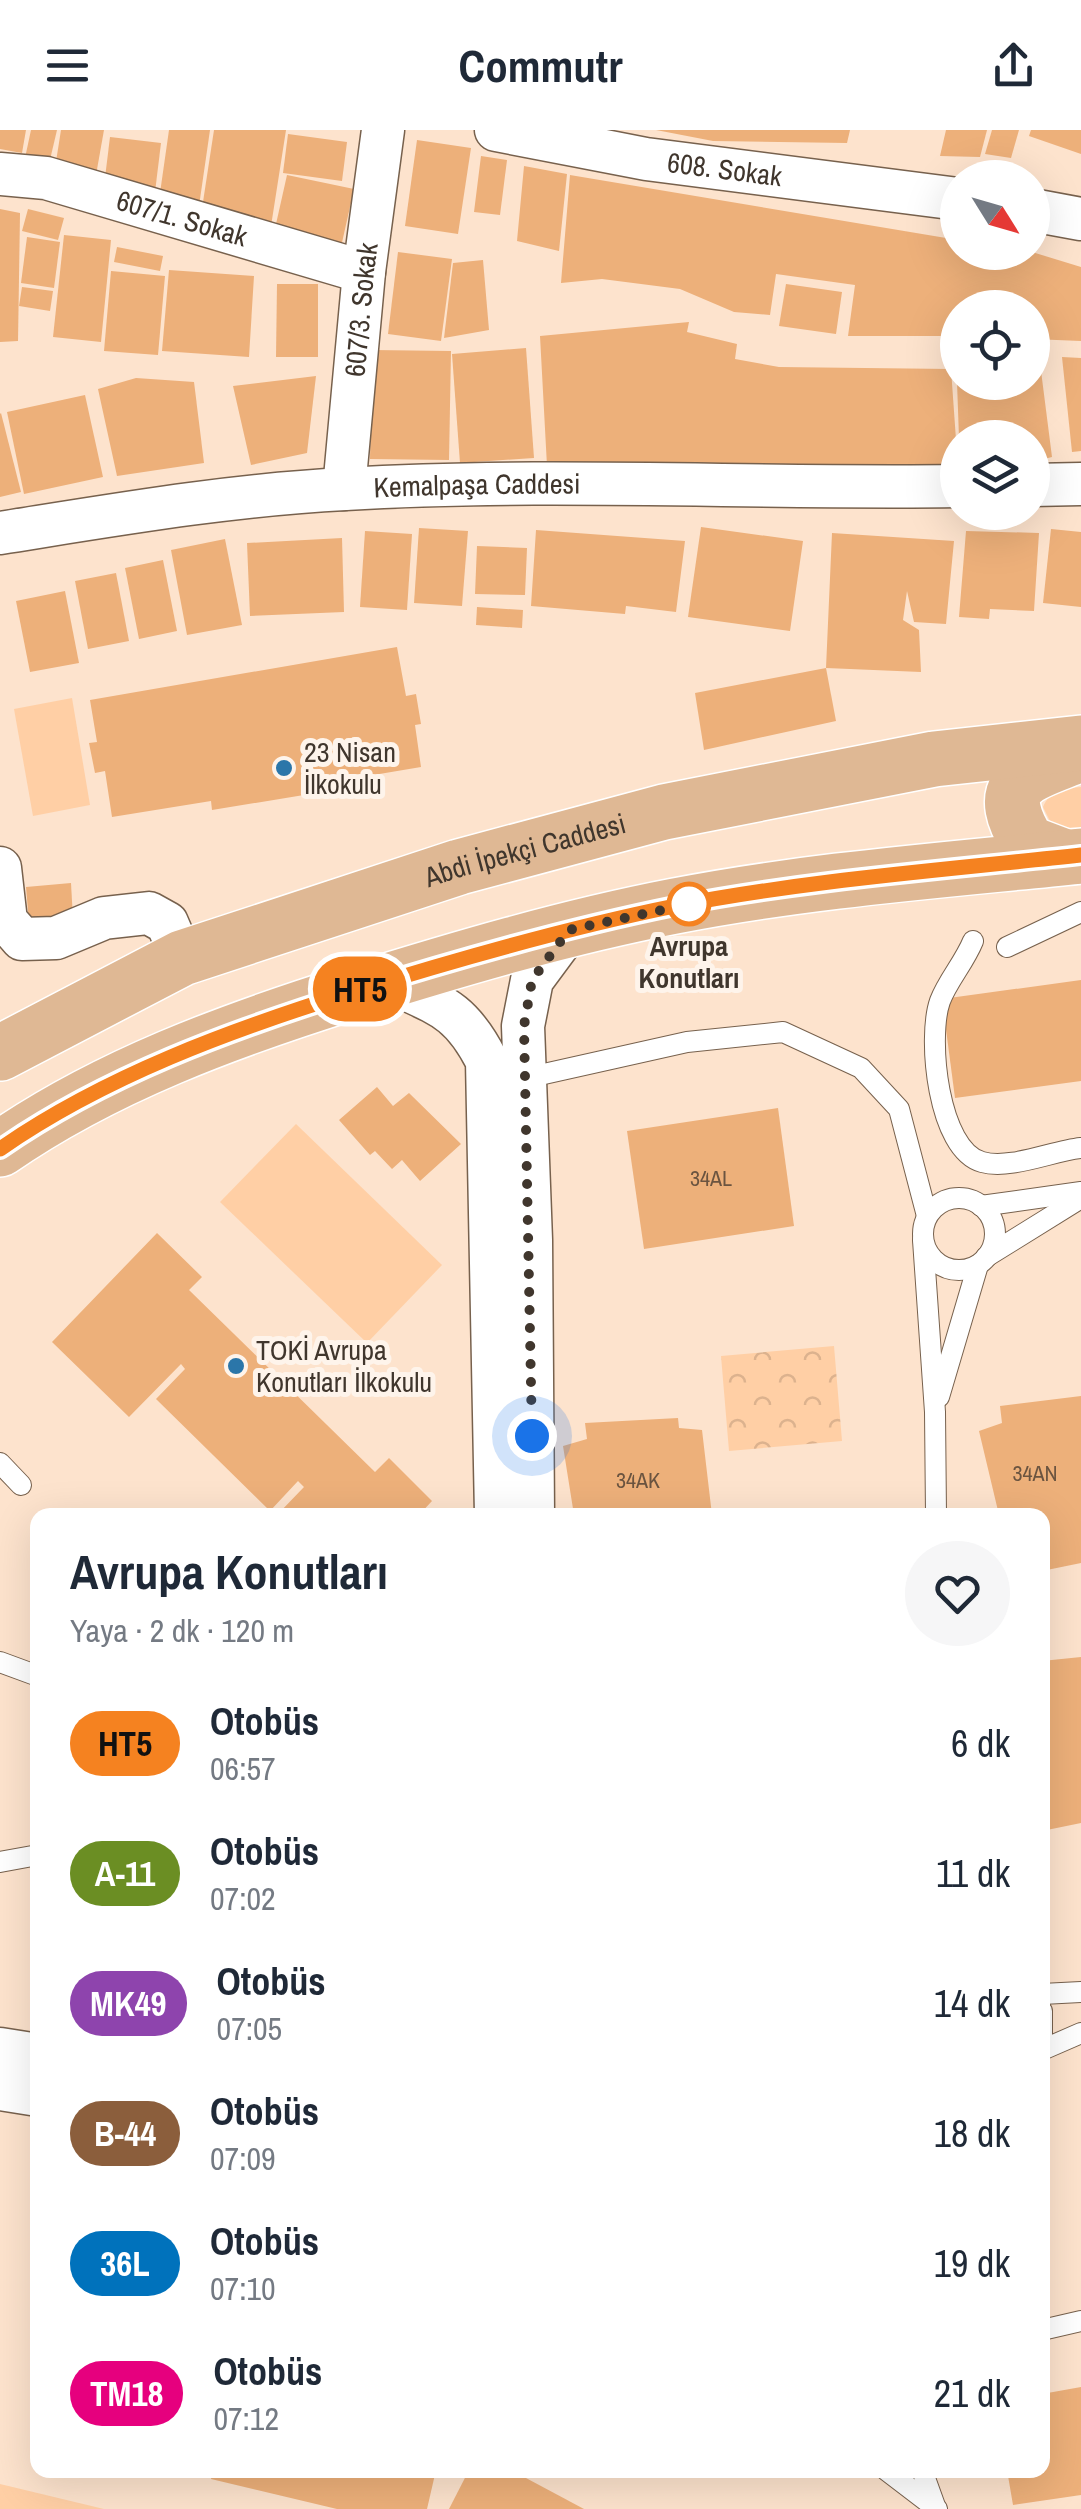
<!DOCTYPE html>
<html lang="tr">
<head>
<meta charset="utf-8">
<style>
	body { margin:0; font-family:"Archivo Narrow",sans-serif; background:#f6f6f7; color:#1f2937; height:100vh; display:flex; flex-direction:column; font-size:38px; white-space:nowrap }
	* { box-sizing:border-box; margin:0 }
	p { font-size:32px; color:#747a83 }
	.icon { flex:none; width:55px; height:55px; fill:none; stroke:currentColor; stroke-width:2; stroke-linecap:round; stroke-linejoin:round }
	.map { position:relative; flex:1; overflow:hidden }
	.sheet { position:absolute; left:30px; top:1378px; width:1020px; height:970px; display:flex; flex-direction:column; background:#fff; border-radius:20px; box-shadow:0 10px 40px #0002 }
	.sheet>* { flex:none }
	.badge { padding:0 20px; border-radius:32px; font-size:35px; line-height:65px }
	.needle { width:65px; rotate:127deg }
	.controls { position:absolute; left:940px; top:30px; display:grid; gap:20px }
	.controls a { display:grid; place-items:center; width:110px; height:110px; border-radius:50%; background:#fff; box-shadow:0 10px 40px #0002; font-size:50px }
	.you { position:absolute; width:50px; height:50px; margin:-25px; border:8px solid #fff; border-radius:50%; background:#1a73e8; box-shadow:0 0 0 15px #1a73e833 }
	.map>.badge { position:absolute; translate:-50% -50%; box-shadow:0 0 0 5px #fff }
	.round { display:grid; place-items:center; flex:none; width:105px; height:105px; border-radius:52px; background:#f6f6f7 }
	.head { display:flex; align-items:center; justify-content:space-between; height:170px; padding:0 40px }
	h1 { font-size:48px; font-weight:700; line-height:75px }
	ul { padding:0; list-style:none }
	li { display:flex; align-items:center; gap:30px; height:130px; padding:0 40px }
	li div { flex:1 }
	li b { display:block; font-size:38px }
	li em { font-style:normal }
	li .badge { min-width:110px; font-weight:700; text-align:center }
	header { display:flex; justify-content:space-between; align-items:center; height:130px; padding:0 40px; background:#fff; font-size:45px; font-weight:700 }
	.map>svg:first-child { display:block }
	.grass { fill:#ffcfa5 }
	.park { fill:url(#park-crowns) }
	.building { fill:#edb07a }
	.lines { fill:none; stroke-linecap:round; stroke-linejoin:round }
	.lane-casing { stroke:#77614d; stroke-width:22 }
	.street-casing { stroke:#77614d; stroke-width:45 }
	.primary-casing { stroke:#fff; stroke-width:58 }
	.lane { stroke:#fff; stroke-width:20 }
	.street { stroke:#fff; stroke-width:42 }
	.primary { stroke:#dfb894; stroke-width:55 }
	.line-casing { stroke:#fff; stroke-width:22 }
	.line { stroke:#f58220; stroke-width:15 }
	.walk { stroke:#40362d; stroke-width:10; stroke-dasharray:0 18 }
	.poi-dot { fill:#2b76a9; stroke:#fef4eb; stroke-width:4 }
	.stop-dot { fill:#fff; stroke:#f58220; stroke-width:5 }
	.labels { text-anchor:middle; stroke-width:10; stroke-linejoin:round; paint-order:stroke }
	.number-label { font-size:22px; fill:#6b5440 }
	.street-label { font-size:28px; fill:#40362d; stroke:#fef4eb }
	.poi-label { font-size:28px; fill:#40362d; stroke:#fef4eb; text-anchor:start }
	.stop-label { font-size:28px; font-weight:bold; fill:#40362d; stroke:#fef4eb }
</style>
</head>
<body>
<header><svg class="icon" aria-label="menu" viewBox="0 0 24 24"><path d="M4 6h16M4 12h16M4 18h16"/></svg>Commutr<svg class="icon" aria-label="share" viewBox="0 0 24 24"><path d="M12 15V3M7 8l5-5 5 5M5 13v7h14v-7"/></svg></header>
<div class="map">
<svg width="1081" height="2379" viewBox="0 0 1081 2379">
	<defs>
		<pattern id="park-crowns" width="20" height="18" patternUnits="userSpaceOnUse" patternTransform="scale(2.5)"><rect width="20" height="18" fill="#ffcfa5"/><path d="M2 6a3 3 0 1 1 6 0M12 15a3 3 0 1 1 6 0" fill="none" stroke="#dcb28e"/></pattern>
	</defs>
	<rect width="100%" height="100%" fill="#fde3cd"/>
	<!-- grass -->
	<g class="grass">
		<path d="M72,568L90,675L33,686L14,579Z"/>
		<path d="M1081,657V698L1053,697L1043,677C1050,660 1064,658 1081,657Z"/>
		<path d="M296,994L442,1135L367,1213L220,1072Z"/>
		<path d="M0,2354L104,2379H0Z"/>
	</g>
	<!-- park -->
	<path class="park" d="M834,1216L842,1311L729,1321L721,1226Z"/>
	<!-- building -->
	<g class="building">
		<path d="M0,0H26L22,23L0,19Z"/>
		<path d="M31,0H57L49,34L25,28Z"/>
		<path d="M61,0H104L96,45L55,38Z"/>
		<path d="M169,0H210L199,76L159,70Z"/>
		<path d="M214,0H286L271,96L201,85Z"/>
		<path d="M656,0H850L847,13L713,11Z"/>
		<path d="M946,0H987L980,27L940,26Z"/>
		<path d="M992,0H1019L1011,28L985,24Z"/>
		<path d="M1031,0H1081V24L1029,6Z"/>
		<path d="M288,4L347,12L342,51L283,43Z"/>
		<path d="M110,7L161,13L155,62L104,56Z"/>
		<path d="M417,10L471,18L458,104L405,96Z"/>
		<path d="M481,26L507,30L500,85L474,82Z"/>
		<path d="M524,36L567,44L559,121L517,111Z"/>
		<path d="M287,45L354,59L341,117L274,103Z"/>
		<path d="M570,45L958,110V122H1032L1081,137V211L1032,209V178H958V206H848L855,155L776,144L770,185L734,182L680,159L602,149L561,153Z"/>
		<path d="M0,79L20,83L18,211L0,212Z"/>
		<path d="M28,79L64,88L58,110L22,101Z"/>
		<path d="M64,105L111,110L101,212L53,207Z"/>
		<path d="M27,107L60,112L54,158L21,153Z"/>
		<path d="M117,117L163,126L160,141L114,132Z"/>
		<path d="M398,122L452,129L441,211L388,204Z"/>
		<path d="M483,130L489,200L444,208L453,133Z"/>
		<path d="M169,140L254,146L249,227L162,221Z"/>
		<path d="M111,141L165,146L158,225L104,221Z"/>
		<path d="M277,154H318V227H276Z"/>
		<path d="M786,154L842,162L836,204L779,196Z"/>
		<path d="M22,157L53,161L50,181L19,176Z"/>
		<path d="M689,192L687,202L737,214L735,229L779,237L951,239L958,338L547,336L540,206Z"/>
		<path d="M526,218L534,328L460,333L452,224Z"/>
		<path d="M372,220L451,221L449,330L370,329Z"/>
		<path d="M1062,227L1081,228V321L1072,322Z"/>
		<path d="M1040,233L1052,327L1032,332V308H959L957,252H1032V234Z"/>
		<path d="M316,246L307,323L251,335L233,256Z"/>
		<path d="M136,248L194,252L204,333L117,346L98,259Z"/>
		<path d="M85,265L103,347L24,364L7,282Z"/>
		<path d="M1,283L21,362L0,367V284Z"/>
		<path d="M701,397L803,411L790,501L688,487Z"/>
		<path d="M419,398L468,401L462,476L414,473Z"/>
		<path d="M1051,399L1081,402V477L1043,473Z"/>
		<path d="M536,400L685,411L676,482L626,476L625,484L531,476Z"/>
		<path d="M365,401L412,404L407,480L360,477Z"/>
		<path d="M966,401L1039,403L1034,481L990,479L989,489L959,487Z"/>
		<path d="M832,403L954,411L946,494L914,492L907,461L903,490L919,500L921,542L826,538Z"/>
		<path d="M342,408L344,482L250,486L247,413Z"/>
		<path d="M225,409L242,495L187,505L171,420Z"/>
		<path d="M477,416L527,418L525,465L475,464Z"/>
		<path d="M163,430L177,501L139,509L125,438Z"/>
		<path d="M116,443L129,511L88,519L75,451Z"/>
		<path d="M65,461L79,533L30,542L16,471Z"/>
		<path d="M477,477L523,480L522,498L476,495Z"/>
		<path d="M397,517L406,566L416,564L421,594L415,595L421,637L320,654L322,662L212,680L211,671L112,687L105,641L95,643L89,613L97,612L90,570Z"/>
		<path d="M826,538L836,591L704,620L695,563Z"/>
		<path d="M71,753L73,789L29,793L26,757Z"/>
		<path d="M1081,850V951L955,968L942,869Z"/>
		<path d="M377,957L393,976L409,963L461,1014L420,1051L402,1030L392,1039L375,1021L370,1025L339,990Z"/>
		<path d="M778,978L794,1096L644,1119L627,1001Z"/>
		<path d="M157,1103L202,1147L189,1160L375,1342L389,1328L432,1371L419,1385H277L304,1357L298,1351L270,1381L156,1269L185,1239L181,1234L129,1287L52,1212Z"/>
		<path d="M1081,1266V1433L1042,1441V1385H999L979,1301L1002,1293L1000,1276Z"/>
		<path d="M678,1288L679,1298L702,1300L712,1385H574L563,1316L587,1309L585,1293Z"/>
		<path d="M1081,1527V1693L1042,1701V1531Z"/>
		<path d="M1081,2257V2365L1013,2375L1007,2340H1042V2264Z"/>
		<path d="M213,2340H436L427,2379H337L211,2349Z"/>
		<path d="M469,2340H511L584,2379H449Z"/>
	</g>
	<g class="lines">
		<defs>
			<g id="lane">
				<path d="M973,811C964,833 948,850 940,871C927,908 938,1020 982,1032C1010,1040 1052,1021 1081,1018"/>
				<path d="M1007,817L1081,782"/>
				<path d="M526,948L687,912L783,902L861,938L899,979L927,1086"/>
				<circle cx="959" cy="1104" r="36"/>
				<path d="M981,1076L1081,1062"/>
				<path d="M923,1110L935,1282L936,1385"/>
				<path d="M986,1127L1081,1068"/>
				<path d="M939,1267L978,1135"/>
				<path d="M0,1333L21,1355"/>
				<path d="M0,1532L38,1546"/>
				<path d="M0,1732L38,1725"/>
				<path d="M1042,1864L1081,1862"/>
				<path d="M1042,1881V1917"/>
				<path d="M1042,1920L1081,1903"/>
				<path d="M1042,2200L1081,2191"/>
				<path d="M886,2340L937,2379"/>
				<path d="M922,2340L935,2376"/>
			</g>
			<g id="street">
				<path id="s1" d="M496,0L646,29L958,69"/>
				<path id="s2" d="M0,44L46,48L364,142"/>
				<path d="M1032,80L1081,89"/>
				<path d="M1032,355L1081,354"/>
				<path id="s3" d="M344,359L364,142L383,0"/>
				<path id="s4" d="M0,403C114,385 229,365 345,359C549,347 754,359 958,356"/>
				<path d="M0,738L6,791L22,809L56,808L104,788L149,783L167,793L182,828"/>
				<path d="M388,851C439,875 460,878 487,931L496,1385"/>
				<path d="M533,1385L531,1110L523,896L532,850L569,800"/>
				<path d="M0,1919L38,1925"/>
				<path d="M0,1959L38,1965"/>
			</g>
			<g id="primary">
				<path d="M1065,727L1028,713C989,650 1030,645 1078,625"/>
				<path id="s5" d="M0,923L182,828L459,737L664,682L934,629L1081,613"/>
				<path d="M0,1019C105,946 231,900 352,862C458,829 566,797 675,776C809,750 945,740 1081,726"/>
			</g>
		</defs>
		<!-- lane casing -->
		<use href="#lane" class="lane-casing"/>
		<!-- street casing -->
		<use href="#street" class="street-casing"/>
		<!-- primary casing -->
		<use href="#primary" class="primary-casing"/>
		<!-- lane -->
		<use href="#lane" class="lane"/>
		<!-- street -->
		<use href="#street" class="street"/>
		<!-- primary -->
		<use href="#primary" class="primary"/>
	</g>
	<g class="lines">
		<defs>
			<path id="line" d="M0,1019C105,946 231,900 352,862C458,829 566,798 675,776C809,750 945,740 1081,725"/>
		</defs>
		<!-- line casing -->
		<use href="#line" class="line-casing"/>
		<!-- line -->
		<use href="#line" class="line"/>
		<!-- walk -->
		<path class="walk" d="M532,1306L524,896L532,850L569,800L704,771L689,774"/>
	</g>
	<!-- markers -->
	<g class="poi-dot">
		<circle cx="284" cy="638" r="10"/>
		<circle cx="236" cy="1236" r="10"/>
	</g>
	<circle class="stop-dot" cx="689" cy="774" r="20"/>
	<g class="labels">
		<!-- number labels -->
		<g class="number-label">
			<text x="711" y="1056">34AL</text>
			<text x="1035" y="1351">34AN</text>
			<text x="638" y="1358">34AK</text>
		</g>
		<!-- street labels -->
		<g class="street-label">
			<text dy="10" stroke="none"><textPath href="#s1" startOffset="232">608. Sokak</textPath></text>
			<text dy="10" stroke="none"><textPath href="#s2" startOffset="188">607/1. Sokak</textPath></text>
			<text dy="10" stroke="none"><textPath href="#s3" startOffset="180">607/3. Sokak</textPath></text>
			<text dy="10" stroke="none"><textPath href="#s4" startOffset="480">Kemalpaşa Caddesi</textPath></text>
			<text dy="10" stroke="none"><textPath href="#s5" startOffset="565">Abdi İpekçi Caddesi</textPath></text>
		</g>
		<!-- poi labels -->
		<g class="poi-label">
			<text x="304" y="632">23 Nisan<tspan x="304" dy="32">İlkokulu</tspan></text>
			<text x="256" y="1230">TOKİ Avrupa<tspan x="256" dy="32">Konutları İlkokulu</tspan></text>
		</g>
		<!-- stop labels -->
		<g class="stop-label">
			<text x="689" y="826">Avrupa<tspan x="689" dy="32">Konutları</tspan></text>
		</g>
	</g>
</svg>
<div class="controls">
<a><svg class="needle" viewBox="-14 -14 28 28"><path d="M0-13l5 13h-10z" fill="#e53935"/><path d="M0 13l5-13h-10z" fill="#747a83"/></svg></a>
<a><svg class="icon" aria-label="locate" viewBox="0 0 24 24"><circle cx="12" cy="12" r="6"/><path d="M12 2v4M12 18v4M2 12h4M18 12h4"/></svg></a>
<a><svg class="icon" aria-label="layers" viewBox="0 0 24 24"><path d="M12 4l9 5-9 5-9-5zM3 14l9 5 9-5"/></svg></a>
</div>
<div class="you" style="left:532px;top:1306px"></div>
<b class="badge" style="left:360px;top:859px;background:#f58220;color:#111">HT5</b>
<section class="sheet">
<div class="head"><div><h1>Avrupa Konutları</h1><p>Yaya · 2 dk · 120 m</p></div><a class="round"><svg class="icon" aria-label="heart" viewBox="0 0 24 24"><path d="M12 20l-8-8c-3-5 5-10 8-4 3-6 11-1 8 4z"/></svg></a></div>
<ul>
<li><span class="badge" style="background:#f58220;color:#111">HT5</span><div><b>Otobüs</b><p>06:57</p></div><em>6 dk</em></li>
<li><span class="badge" style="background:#6b8e23;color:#fff">A-11</span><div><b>Otobüs</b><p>07:02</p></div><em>11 dk</em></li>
<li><span class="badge" style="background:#8e44ad;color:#fff">MK49</span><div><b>Otobüs</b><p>07:05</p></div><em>14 dk</em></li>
<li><span class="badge" style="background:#8b5e3c;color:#fff">B-44</span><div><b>Otobüs</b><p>07:09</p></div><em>18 dk</em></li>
<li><span class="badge" style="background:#0072bc;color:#fff">36L</span><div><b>Otobüs</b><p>07:10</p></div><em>19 dk</em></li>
<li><span class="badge" style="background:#e6007e;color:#fff">TM18</span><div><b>Otobüs</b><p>07:12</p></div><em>21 dk</em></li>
</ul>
</section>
</div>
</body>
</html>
